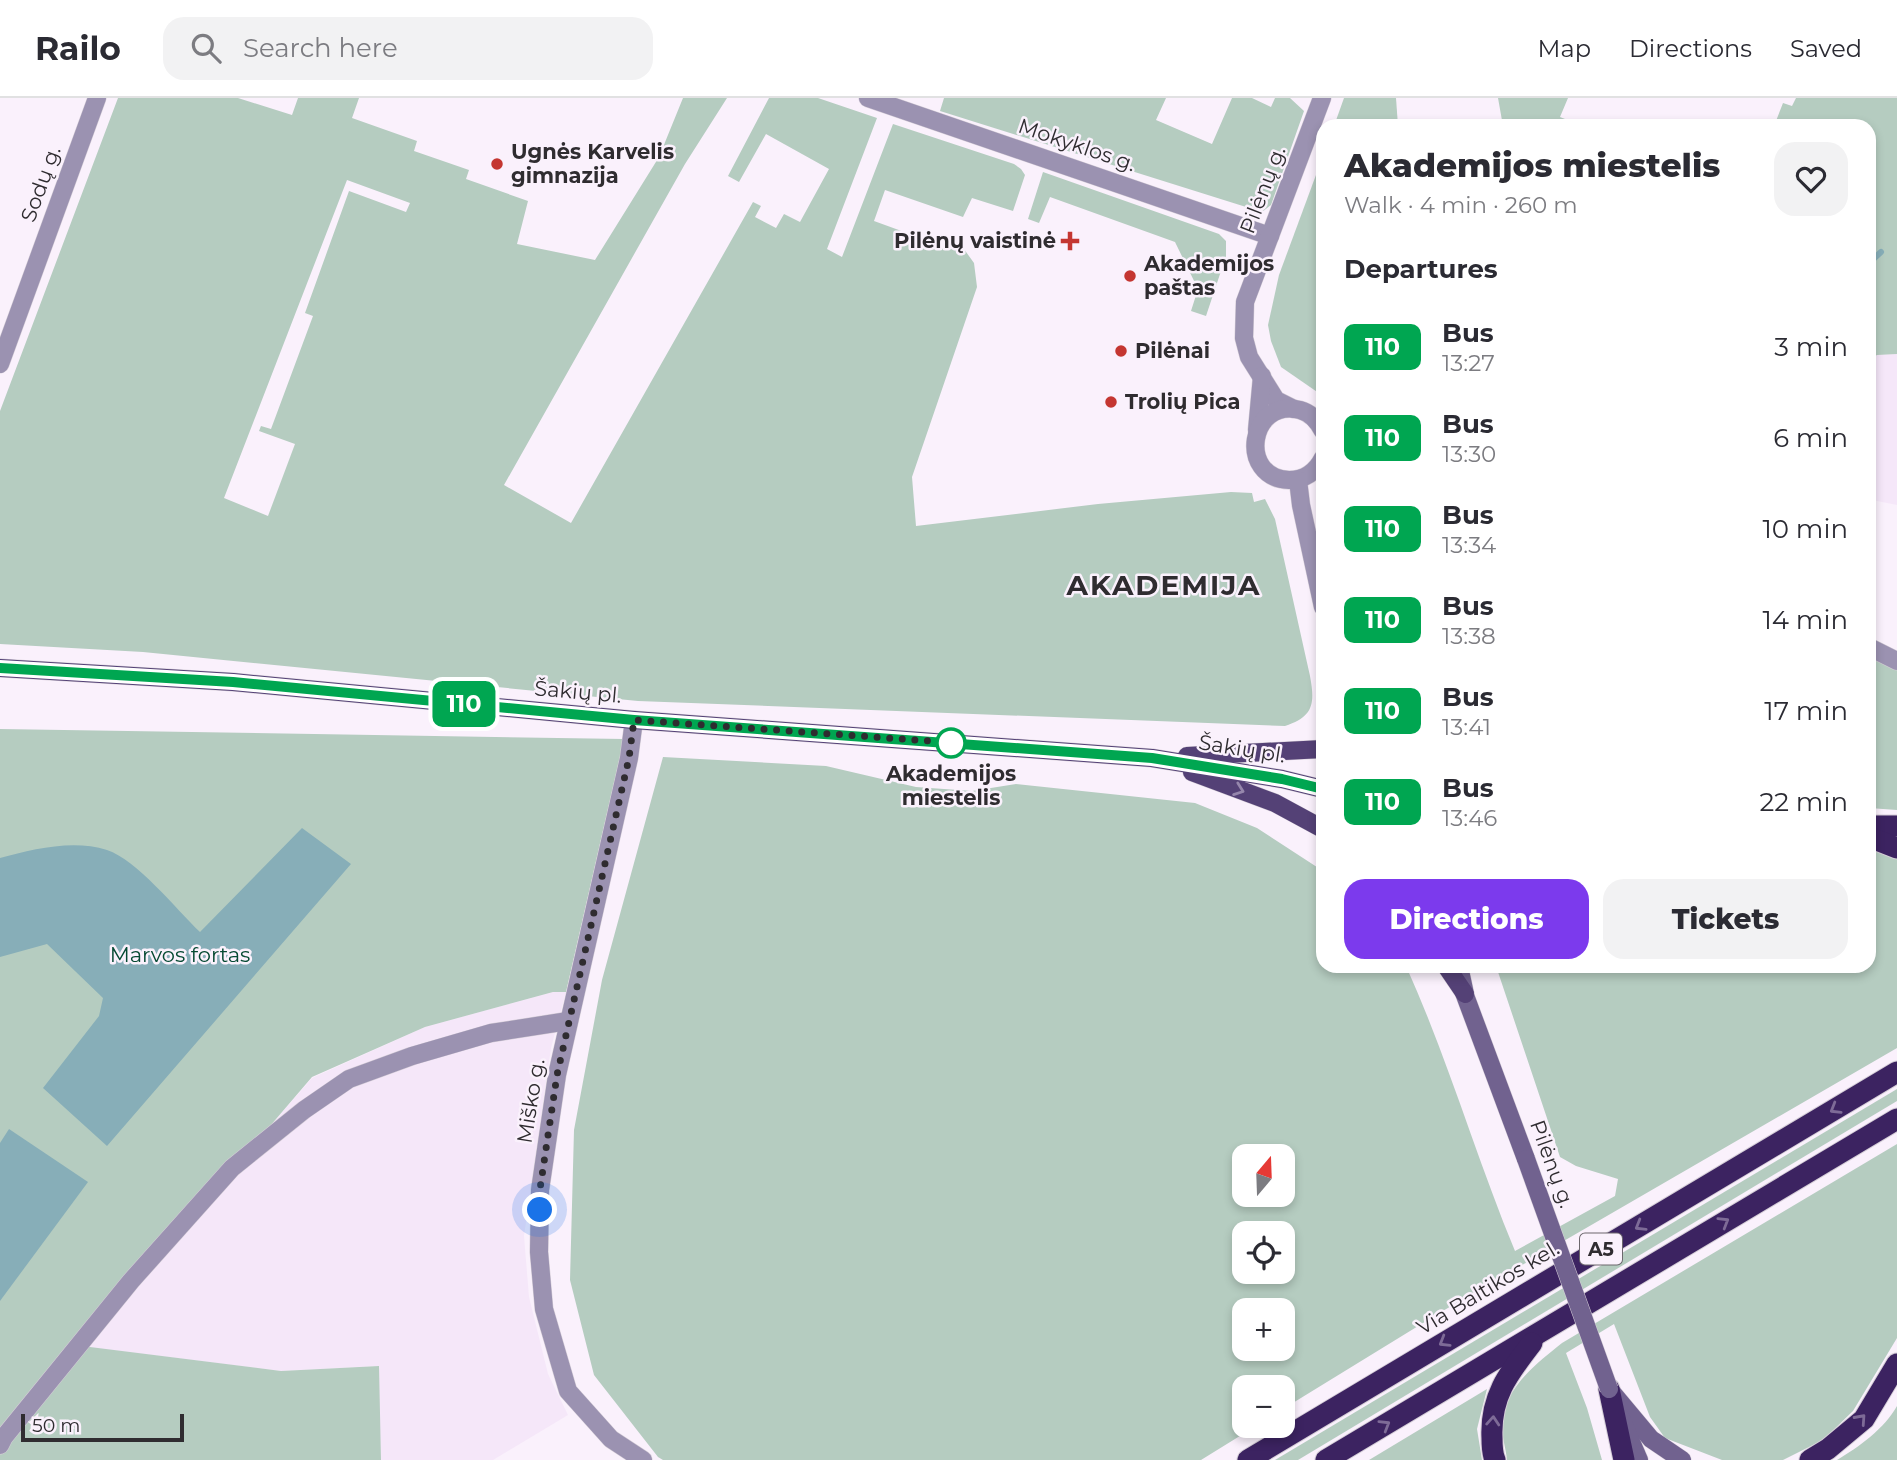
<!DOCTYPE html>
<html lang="en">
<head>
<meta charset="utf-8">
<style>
	body { margin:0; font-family:Montserrat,sans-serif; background:#f2f2f3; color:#2b2b33; height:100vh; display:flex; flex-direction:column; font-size:26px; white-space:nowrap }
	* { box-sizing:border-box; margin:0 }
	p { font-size:23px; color:#7c7c81 }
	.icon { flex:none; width:38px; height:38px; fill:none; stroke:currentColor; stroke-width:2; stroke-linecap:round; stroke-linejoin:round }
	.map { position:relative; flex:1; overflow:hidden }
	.sheet { position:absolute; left:1316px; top:21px; width:560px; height:854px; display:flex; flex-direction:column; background:#fff; border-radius:21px; box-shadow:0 4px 10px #0003 }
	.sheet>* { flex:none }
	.badge { padding:0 14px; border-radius:10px; font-size:24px; line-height:46px }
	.needle { width:46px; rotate:19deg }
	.buttons { position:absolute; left:1232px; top:1046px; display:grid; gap:14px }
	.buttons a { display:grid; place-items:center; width:63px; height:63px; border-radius:14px; background:#fff; box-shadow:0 4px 10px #0003; font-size:35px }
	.scale { position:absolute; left:21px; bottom:18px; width:163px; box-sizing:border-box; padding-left:7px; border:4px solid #2f2c30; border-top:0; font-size:19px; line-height:24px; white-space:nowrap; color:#2f2c30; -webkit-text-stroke:5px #faf1fc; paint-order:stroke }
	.you { position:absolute; width:35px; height:35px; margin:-18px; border:5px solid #fff; border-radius:50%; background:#1a73e8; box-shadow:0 0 0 10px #1a73e833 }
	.map>.badge { position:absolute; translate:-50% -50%; box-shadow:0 0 0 4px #fff }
	h2 { padding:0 28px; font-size:26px; line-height:63px }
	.round { display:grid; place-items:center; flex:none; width:74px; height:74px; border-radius:21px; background:#f2f2f3 }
	.summary { display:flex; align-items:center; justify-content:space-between; height:119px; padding:0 28px }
	h1 { font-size:33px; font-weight:800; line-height:52px }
	.button { display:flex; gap:14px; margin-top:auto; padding:14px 28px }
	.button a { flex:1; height:80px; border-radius:21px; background:#7c3aed; color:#fff; font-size:28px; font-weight:800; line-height:80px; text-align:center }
	.button a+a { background:#f2f2f3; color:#2b2b33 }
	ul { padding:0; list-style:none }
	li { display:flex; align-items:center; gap:21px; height:91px; padding:0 28px }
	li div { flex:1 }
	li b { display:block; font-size:26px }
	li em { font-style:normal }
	li .badge { min-width:77px; font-weight:700; text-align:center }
	header { display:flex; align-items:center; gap:42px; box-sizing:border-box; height:98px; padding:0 35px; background:#fff; border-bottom:2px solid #e1e1e2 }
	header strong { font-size:33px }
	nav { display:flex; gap:38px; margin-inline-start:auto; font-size:24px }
	.search { width:490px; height:63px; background:#f2f2f3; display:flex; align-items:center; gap:18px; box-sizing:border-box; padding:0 24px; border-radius:21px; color:#7c7c81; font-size:26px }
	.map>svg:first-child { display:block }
	.built { fill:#f5e7f9 }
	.green { fill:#b5ccc0; fill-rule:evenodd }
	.water { fill:#87aeb8 }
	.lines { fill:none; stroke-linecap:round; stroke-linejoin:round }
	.stream { stroke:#87aeb8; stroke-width:6 }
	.street-casing { stroke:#d5ced7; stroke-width:19 }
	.secondary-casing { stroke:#d5ced7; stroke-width:19 }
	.primary-casing { stroke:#d5ced7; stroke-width:19 }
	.highway-casing { stroke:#d5ced7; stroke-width:23 }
	.street { stroke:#9b92b1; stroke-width:18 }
	.secondary { stroke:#71628f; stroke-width:18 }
	.primary { stroke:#544176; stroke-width:18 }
	.highway { stroke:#3c2361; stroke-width:21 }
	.secondary-bridge-casing { stroke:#d5ced7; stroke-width:19; stroke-linecap:butt }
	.secondary-bridge { stroke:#71628f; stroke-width:18 }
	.oneway { stroke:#9687ac }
	.oneway2 { stroke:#7e6b97 }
	.line-casing { stroke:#fff; stroke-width:16 }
	.line { stroke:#00a651; stroke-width:10 }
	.walk { stroke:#2f2c30; stroke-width:7; stroke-dasharray:0 12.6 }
	.poi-dot { fill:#c43631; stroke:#faf1fc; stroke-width:2.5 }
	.stop-dot { fill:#fff; stroke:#00a651; stroke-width:3.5 }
	.labels { text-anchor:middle; stroke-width:5; stroke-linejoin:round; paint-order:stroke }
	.shield { fill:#faf1fc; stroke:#6c676d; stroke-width:2 }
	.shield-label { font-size:19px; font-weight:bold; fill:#2f2c30 }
	.street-label { font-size:21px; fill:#2f2c30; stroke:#faf1fc }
	.poi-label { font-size:21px; font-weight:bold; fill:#2f2c30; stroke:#faf1fc; text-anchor:start }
	.stop-label { font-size:21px; font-weight:bold; fill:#2f2c30; stroke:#faf1fc }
	.park-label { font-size:21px; fill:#054932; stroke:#faf1fc }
	.district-label { font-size:28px; font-weight:bold; letter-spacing:2px; fill:#2f2c30; stroke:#faf1fc }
</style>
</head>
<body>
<header>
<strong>Railo</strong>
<div class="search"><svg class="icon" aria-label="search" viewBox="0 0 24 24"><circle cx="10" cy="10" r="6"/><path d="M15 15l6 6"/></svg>Search here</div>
<nav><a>Map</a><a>Directions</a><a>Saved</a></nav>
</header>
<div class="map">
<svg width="1897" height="1362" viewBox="0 0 1897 1362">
	<rect width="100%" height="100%" fill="#faf1fc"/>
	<!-- built -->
	<g class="built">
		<path d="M1897,256V407L1877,403L1869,399V262L1877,257Z"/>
		<path d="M553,894H566L551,950L524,1138L529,1199L548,1276L568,1317L493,1362H381L378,1268L281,1273L78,1248L312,980L425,929Z"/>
	</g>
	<!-- green -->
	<g class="green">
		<path d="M118,0H238L292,17L298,0H359L352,20L417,43L414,53L469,72L466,81L528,103L517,146L595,162L659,59L683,0H727L685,66L504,387L571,425L753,104L761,108L755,119L776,130L784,116L800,124L829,71L766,36L739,84L728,78L769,0H818L877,20L827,151L842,159L893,26L1014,66L1021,71L1025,77L1013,113L972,100L963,119L885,92L874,123L951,151L956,140L974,165L977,189L912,379L916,428L1098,406L1231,394L1252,395L1254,404L1265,401L1275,421L1310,578C1315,605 1314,619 1285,628L638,603L143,554L0,546V313ZM347,82L410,105L406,114L349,93L305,215L313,218L271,331L261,328L259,333L295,346L268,418L224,400Z"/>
		<path d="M944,0H1166L1156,22L1212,46L1232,0H1252L1271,9L1275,0H1290L1304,13L1271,107L1262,114L940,13Z"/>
		<path d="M1344,0H1396L1398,28H1334Z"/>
		<path d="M1498,0H1568L1560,19L1570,23L1568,28H1503Z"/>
		<path d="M1796,0H1897V256L1877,257L1869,262V28H1786L1776,23L1783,5L1792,8Z"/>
		<path d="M1323,58V298L1281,269L1271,243L1268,227L1279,177Z"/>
		<path d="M1043,74L1219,136L1226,143V158L1206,218L1191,213L1198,191L1175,144L1050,99L1039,125L1028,121Z"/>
		<path d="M1869,559L1897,572V712L1869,710Z"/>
		<path d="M0,631L624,641L566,894H553L425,929L312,979L82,1248L281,1273L379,1268L381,1362H0Z"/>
		<path d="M663,659L826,668L916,689L972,693L1016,686L1195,705L1257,730L1323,773V868H1406C1448,961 1476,1059 1515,1153L1615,1098L1618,1081L1576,1068L1560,1059L1496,868H1869V741L1897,740V950L1441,1214L1283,1311V1290H1244V1328H1256L1201,1362H663L658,1359L594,1277L570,1182L574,1032L602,882ZM1244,1059H1283V1097H1244ZM1244,1136H1283V1174H1244ZM1244,1213H1283V1251H1244Z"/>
		<path d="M1897,991V1003L1298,1362H1275Z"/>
		<path d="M1897,1046V1240L1853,1313L1823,1342L1783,1362H1722L1665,1340L1650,1319L1614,1226L1566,1255L1587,1310L1602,1362H1507C1506,1351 1502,1339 1502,1329C1502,1291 1536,1266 1562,1245Z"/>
		<path d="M1487,1291L1477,1331L1482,1362H1369Z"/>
		<path d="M1897,1308V1362H1837C1859,1349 1885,1330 1897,1308Z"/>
	</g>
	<!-- water -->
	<g class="water">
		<path d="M302,730L351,766L107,1048L43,990L99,918L103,900L47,846L0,859V760C33,751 73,741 107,752C137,762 176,811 200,834Z"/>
		<path d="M9,1031L88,1084L0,1203V1045Z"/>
	</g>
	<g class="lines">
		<!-- stream -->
		<path class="stream" d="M1869,165L1881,154"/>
		<defs>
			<g id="street">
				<path d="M868,0L1270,138"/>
				<path d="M0,266L97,0"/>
				<path d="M1294,311L1276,302L1249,259L1244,240L1245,204L1322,0"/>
				<path d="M1257,332L1262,278"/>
				<path d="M1323,333C1318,323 1311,315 1300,312C1249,299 1237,380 1289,382C1304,382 1316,374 1323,360"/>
				<path d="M1298,382L1301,407L1323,509"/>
				<path d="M1869,549L1897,563"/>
				<path d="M634,622L629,660L557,977L540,1092L539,1154L544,1211L568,1293L611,1341L643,1362"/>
				<path d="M0,1347L4,1339L131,1183L232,1070L304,1012L349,981L412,958L491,935L568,923"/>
			</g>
			<g id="secondary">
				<path d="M1459,868L1465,896"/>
				<path d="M1460,884L1526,1061"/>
				<path d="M1610,1292L1651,1341L1682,1362"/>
				<path d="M1621,1320L1639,1362"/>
			</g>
			<g id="primary">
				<path d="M0,570L233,584L634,622L1152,660L1282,681L1323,691"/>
				<path d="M1187,658L1323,651"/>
				<path d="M1192,674L1275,705L1323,731"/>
				<path d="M1446,868L1465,896"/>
			</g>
			<g id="highway">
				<path d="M1869,728H1897"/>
				<path d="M1869,739L1897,750"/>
				<path d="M1609,1291L1624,1362"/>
				<path d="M1248,1362L1897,974"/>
				<path d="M1326,1362L1897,1021"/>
				<path d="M1495,1362C1492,1355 1492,1348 1492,1340C1490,1299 1508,1276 1532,1245"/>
				<path d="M1810,1362L1828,1351L1864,1321L1897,1266"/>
			</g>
		</defs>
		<!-- street casing -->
		<use href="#street" class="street-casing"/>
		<!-- secondary casing -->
		<use href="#secondary" class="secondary-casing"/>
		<!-- primary casing -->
		<use href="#primary" class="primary-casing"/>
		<!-- highway casing -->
		<use href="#highway" class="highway-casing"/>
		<!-- street -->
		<use href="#street" class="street"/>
		<!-- secondary -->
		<use href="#secondary" class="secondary"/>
		<!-- primary -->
		<use href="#primary" class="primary"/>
		<!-- highway -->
		<use href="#highway" class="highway"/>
		<defs>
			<path id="secondary-bridge" d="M1526,1061L1609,1291"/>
		</defs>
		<!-- secondary-bridge casing -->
		<use href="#secondary-bridge" class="secondary-bridge-casing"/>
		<!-- secondary-bridge -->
		<use href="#secondary-bridge" class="secondary-bridge"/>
	</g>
	<!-- one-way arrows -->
	<defs><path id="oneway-chevron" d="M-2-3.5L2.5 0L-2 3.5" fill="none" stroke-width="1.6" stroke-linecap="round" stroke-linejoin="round" transform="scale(1.75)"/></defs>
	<use class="oneway" href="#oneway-chevron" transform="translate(1239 692) rotate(20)"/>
	<g class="oneway2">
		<use href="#oneway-chevron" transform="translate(1835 1011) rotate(149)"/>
		<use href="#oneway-chevron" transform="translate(1724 1124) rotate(-31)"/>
		<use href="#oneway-chevron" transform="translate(1640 1128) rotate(149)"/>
		<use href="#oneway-chevron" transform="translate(1444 1244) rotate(149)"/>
		<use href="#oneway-chevron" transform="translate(1861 1321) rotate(-48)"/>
		<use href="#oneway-chevron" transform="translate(1493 1323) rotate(-86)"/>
		<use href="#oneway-chevron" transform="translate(1385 1327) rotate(-31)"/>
	</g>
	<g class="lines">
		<defs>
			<path id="line" d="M0,570L233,584L634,622L1152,660L1282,681L1323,691"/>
		</defs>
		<!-- line casing -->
		<use href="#line" class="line-casing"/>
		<!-- line -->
		<use href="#line" class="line"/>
		<!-- walk -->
		<path class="walk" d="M540,1112V1091L557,977L629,660L634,622L958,645H951"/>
	</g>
	<!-- markers -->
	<g class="poi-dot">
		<circle cx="497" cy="66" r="7"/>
		<path d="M1066.5 132.5h7v7h7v7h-7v7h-7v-7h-7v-7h7z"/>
		<circle cx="1130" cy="178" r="7"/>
		<circle cx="1121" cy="253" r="7"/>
		<circle cx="1111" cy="304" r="7"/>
	</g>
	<circle class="stop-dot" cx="951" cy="645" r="14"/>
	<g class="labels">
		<!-- shield labels -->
		<rect class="shield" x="1580" y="1135.5" width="42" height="31" rx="5"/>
		<g class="shield-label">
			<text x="1601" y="1158">A5</text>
		</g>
		<!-- street labels -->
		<g class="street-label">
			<text transform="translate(1077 47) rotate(19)" y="7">Mokyklos g.</text>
			<text transform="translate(41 86) rotate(-70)" y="7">Sodų g.</text>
			<text transform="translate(1263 92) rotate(-69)" y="7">Pilėnų g.</text>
			<text transform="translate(578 594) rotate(5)" y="7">Šakių pl.</text>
			<text transform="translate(1242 651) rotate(9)" y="7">Šakių pl.</text>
			<text transform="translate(531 1003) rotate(-81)" y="7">Miško g.</text>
			<text transform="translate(1552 1066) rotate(70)" y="7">Pilėnų g.</text>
			<text transform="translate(1488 1190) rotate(-31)" y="7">Via Baltikos kel.</text>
		</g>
		<!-- poi labels -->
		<g class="poi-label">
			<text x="511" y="61">Ugnės Karvelis<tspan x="511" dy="24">gimnazija</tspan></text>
			<text x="1056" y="150" text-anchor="end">Pilėnų vaistinė</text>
			<text x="1144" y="173">Akademijos<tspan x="1144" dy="24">paštas</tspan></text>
			<text x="1135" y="260">Pilėnai</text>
			<text x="1125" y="311">Trolių Pica</text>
		</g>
		<!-- stop labels -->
		<g class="stop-label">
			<text x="951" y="683">Akademijos<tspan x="951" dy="24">miestelis</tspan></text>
		</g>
		<!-- park labels -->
		<g class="park-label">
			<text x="180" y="864">Marvos fortas</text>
		</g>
		<!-- district labels -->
		<g class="district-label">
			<text x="1164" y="497">AKADEMIJA</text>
		</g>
	</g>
</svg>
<div class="buttons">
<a><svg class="needle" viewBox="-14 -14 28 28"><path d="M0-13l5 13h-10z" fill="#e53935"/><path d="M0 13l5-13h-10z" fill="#7c7c81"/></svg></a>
<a><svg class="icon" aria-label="locate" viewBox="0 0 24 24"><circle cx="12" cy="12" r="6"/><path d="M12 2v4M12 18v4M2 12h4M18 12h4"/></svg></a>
<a>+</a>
<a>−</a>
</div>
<div class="scale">50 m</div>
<div class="you" style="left:540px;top:1112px"></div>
<b class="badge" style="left:464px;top:606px;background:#00a651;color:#fff">110</b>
<section class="sheet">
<div class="summary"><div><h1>Akademijos miestelis</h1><p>Walk · 4 min · 260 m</p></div><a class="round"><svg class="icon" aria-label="heart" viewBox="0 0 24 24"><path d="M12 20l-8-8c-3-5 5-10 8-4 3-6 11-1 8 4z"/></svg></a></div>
<h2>Departures</h2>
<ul>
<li><span class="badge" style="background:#00a651;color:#fff">110</span><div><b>Bus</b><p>13:27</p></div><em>3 min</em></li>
<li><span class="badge" style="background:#00a651;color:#fff">110</span><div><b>Bus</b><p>13:30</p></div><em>6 min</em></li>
<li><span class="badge" style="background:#00a651;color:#fff">110</span><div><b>Bus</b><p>13:34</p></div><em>10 min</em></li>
<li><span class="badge" style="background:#00a651;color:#fff">110</span><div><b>Bus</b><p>13:38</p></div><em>14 min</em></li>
<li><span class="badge" style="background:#00a651;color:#fff">110</span><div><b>Bus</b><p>13:41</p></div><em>17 min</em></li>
<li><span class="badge" style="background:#00a651;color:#fff">110</span><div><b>Bus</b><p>13:46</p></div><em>22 min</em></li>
</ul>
<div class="button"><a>Directions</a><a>Tickets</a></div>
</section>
</div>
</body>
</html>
